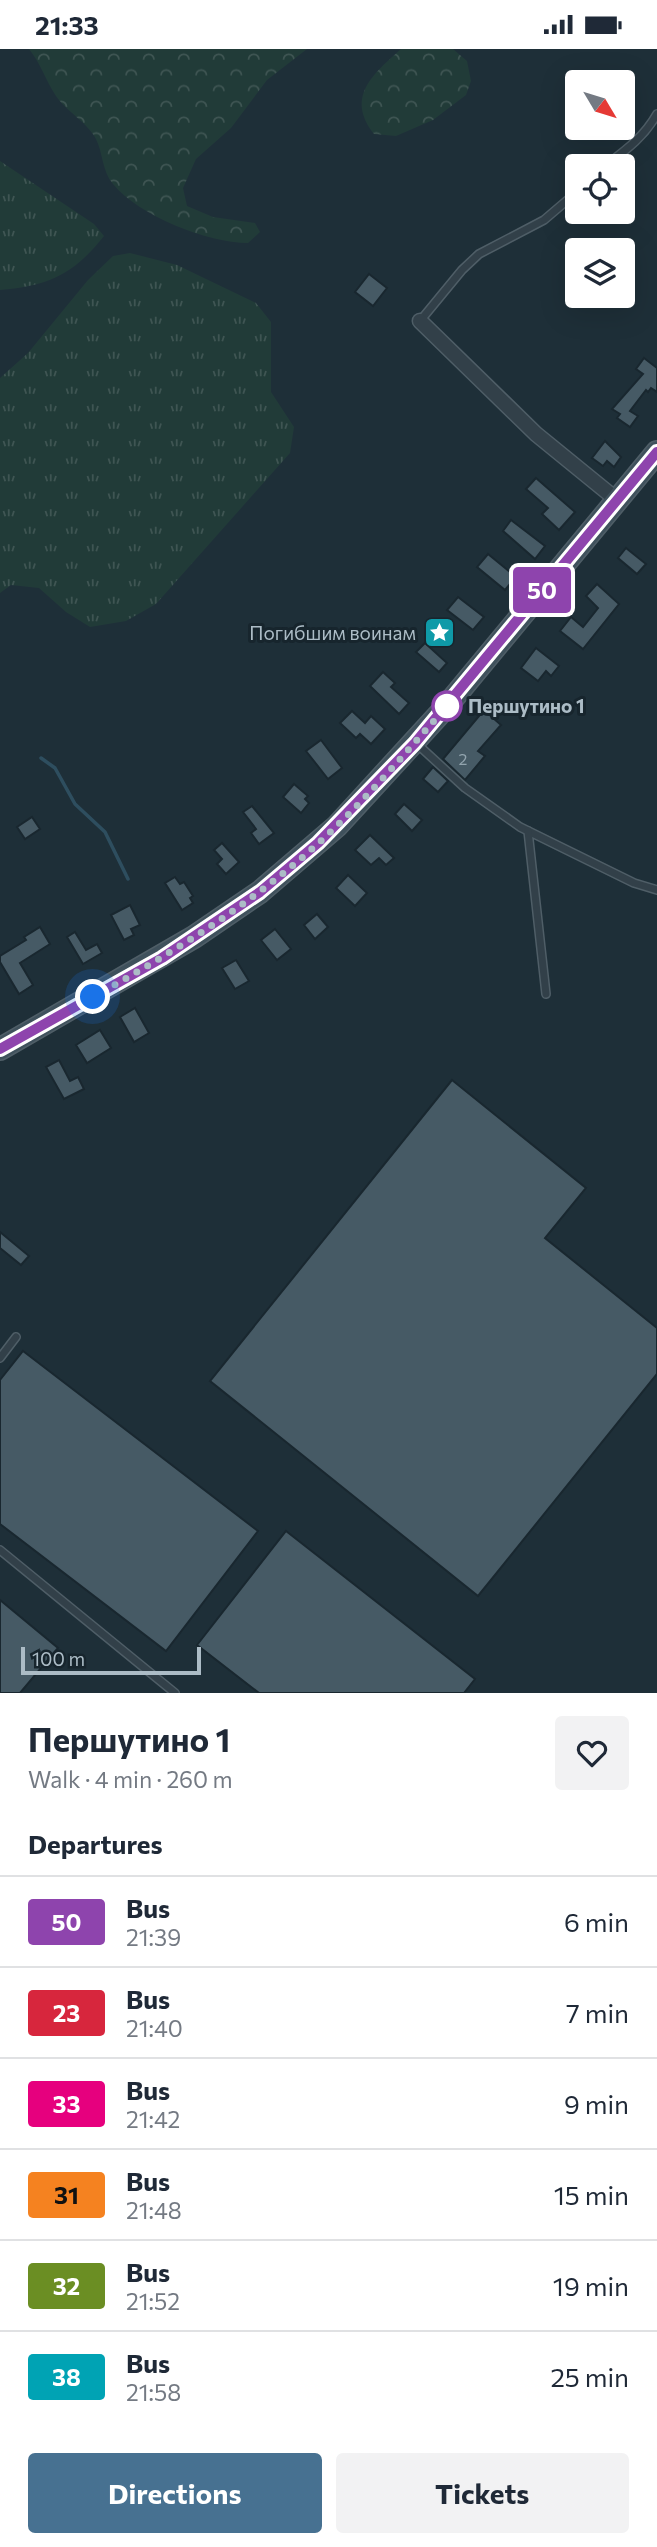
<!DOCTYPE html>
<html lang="en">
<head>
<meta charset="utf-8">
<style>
	body { margin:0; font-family:Commissioner,sans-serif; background:#f2f2f3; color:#1f2937; height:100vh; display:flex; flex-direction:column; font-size:26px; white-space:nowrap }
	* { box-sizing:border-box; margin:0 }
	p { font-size:23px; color:#747a83 }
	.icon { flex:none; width:38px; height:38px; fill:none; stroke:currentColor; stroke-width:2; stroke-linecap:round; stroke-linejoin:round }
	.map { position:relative; height:1644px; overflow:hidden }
	.side { display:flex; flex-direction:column; background:#fff; flex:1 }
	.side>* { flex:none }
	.badge { padding:0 14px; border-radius:5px; font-size:24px; line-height:46px }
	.needle { width:46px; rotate:128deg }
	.controls { position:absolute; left:565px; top:21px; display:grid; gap:14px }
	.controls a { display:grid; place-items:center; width:70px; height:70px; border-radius:7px; background:#fff; box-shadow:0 7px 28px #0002; font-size:35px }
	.scale { position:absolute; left:21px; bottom:18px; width:180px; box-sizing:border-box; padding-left:7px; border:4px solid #acbcc6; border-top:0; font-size:19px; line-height:24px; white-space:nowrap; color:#acbcc6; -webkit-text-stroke:5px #17252d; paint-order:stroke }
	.you { position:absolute; width:35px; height:35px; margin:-18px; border:5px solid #fff; border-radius:50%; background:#1a73e8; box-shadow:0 0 0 10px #1a73e833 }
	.map>.badge { position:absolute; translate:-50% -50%; box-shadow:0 0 0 4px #fff }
	h2 { padding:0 28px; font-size:26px; line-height:63px }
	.round { display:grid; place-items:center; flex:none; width:74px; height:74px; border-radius:7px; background:#f2f2f3 }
	.headline { display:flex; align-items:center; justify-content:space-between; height:119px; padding:0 28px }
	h1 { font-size:33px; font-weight:700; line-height:52px }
	.primary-button { display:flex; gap:14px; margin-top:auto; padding:14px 28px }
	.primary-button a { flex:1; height:80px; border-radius:7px; background:#477191; color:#fff; font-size:28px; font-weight:700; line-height:80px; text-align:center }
	.primary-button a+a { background:#f2f2f3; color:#1f2937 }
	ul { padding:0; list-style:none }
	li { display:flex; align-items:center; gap:21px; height:91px; padding:0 28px; border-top:2px solid #e0e1e3 }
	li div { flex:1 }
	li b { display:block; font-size:26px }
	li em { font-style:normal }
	li .badge { min-width:77px; font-weight:700; text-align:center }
	.status { display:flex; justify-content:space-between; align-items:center; height:49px; padding:0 35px; background:#fff; direction:ltr }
	.status svg { height:19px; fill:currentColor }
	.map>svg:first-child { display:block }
	.grass { fill:url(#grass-tufts) }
	.forest { fill:url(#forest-crowns) }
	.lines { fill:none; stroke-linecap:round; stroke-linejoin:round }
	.stream { stroke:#2e4e5f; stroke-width:3.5 }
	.building { fill:#465a65; stroke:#19272f; stroke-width:2 }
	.lane-casing { stroke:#4f5e67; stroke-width:10 }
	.street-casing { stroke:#4f5e67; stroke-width:17 }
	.secondary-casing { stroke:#4f5e67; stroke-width:24 }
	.lane { stroke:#324049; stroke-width:7 }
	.street { stroke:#324049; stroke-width:14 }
	.secondary { stroke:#3f515c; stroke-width:21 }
	.line-casing { stroke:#fff; stroke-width:16 }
	.line { stroke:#8e44ad; stroke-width:10 }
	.walk { stroke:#acbcc6; stroke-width:7; stroke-dasharray:0 12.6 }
	.stop-dot { fill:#fff; stroke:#8e44ad; stroke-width:3.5 }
	.labels { text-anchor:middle; stroke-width:6; stroke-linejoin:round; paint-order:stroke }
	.number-label { font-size:16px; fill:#92a4ae }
	.poi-label { font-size:19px; fill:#acbcc6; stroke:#17252d; text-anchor:end }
	.stop-label { font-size:19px; font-weight:bold; fill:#acbcc6; stroke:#17252d; text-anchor:start }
</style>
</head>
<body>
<div class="status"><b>21:33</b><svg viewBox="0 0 49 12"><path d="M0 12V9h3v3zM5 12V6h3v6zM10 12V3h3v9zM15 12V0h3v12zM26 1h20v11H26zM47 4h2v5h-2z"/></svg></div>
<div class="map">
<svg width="657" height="1644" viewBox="0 0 657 1644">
	<defs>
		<pattern id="grass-tufts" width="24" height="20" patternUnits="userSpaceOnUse" patternTransform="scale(1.75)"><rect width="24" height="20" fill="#213b38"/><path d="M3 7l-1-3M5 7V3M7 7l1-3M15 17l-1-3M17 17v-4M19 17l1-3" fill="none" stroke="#3f5553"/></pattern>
		<pattern id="forest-crowns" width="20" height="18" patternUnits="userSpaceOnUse" patternTransform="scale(1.75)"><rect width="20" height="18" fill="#213b38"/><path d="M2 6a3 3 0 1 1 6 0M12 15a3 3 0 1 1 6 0" fill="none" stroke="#3f5553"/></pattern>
	</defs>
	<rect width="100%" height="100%" fill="#1e2f38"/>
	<!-- grass -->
	<g class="grass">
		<path d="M0,112L94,175L104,187C74,225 49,237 0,241Z"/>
		<path d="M130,204L177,216L256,254L271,273V343L294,378L290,404L156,555L126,572L90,578L66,563L39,539L11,536L0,544V329L28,304L88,231L113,207Z"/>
	</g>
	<!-- forest -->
	<g class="forest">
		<path d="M29,0H307L267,31L231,79L196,110L183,139L187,157L213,168L255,174L260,183L248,194C208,194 139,167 113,135C102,122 103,104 96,90C88,74 66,62 56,47C46,32 41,15 29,0Z"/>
		<path d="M401,0H453L467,12L471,32L466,46L433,71L396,87L374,85C345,48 373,25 401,0Z"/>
	</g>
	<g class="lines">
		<!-- stream -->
		<path class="stream" d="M41,709L55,719L75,755L105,783L128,830"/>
	</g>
	<!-- building -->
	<g class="building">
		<path d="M369,225L387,239L373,257L355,243Z"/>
		<path d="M644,309L657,319V343L651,339L648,343L646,341L630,362L638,367L630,378L617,369L620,365L612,360L643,325L636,320Z"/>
		<path d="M605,392L621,408L614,418L607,412L603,417L592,409Z"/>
		<path d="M536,429L575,463L559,481L542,465L548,459L526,440Z"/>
		<path d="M511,471L545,497L535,510L503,482Z"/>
		<path d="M626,499L646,515L637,525L618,509Z"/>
		<path d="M488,505L516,528L505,541L477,518Z"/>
		<path d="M597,535L619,555L583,600L560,582L571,568L583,578L598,559L586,547Z"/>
		<path d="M458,548L484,568L473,581L447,561Z"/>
		<path d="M425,594L447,614L439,623L416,603Z"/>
		<path d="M536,599L559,617L551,627L546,622L538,632L521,619Z"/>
		<path d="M383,623L395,634L391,638L409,654L399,665L370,637Z"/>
		<path d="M484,661L501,676L478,702L485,707L465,731L443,710Z"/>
		<path d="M352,662L365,674L371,667L385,680L371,695L360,685L356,689L340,674Z"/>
		<path d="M321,691L342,719L328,730L306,702Z"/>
		<path d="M433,718L448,732L438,743L423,730Z"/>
		<path d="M294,735L308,747L305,750L309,754L301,764L283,748Z"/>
		<path d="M404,755L422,771L412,782L395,765Z"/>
		<path d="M252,757L274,784L259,795L251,784L256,780L243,763Z"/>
		<path d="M32,768L40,780L25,790L17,778Z"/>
		<path d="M370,786L394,809L386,816L379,809L371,816L355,801Z"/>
		<path d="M222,794L239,813L226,825L217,815L222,810L214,801Z"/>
		<path d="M348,826L367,844L355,857L336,839Z"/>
		<path d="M175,828L180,835L184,833L193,847L190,849L193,854L182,861L165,834Z"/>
		<path d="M130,856L140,876L131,880L134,886L124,891L111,866Z"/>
		<path d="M317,865L328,878L315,890L304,876Z"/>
		<path d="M40,878L50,895L20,914L33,936L19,945L0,913V907L26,891L24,888Z"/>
		<path d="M275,880L291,900L277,911L261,891Z"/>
		<path d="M75,883L86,901L97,895L102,904L83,915L67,888Z"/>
		<path d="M236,911L249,932L235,940L222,919Z"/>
		<path d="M135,959L149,984L134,993L120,968Z"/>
		<path d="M100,981L111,999L87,1014L76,996Z"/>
		<path d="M59,1011L70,1032L78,1028L84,1040L64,1050L46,1018Z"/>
		<path d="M452,1031L586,1139L545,1189L657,1279V1325L478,1547L210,1332Z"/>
		<path d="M0,1183L29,1207L21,1216L0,1199Z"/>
		<path d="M23,1302L258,1482L166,1602L0,1475V1331Z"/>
		<path d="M286,1482L475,1630L464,1644H259L197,1596Z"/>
		<path d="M0,1551L58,1599L20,1644H0Z"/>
	</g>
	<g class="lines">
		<defs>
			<g id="lane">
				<path d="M605,117C626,101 644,88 657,65"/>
				<path d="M420,272L462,221L479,205L544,171L578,142"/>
				<path d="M416,694L465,739L520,778L634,834L657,841"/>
				<path d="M528,782L546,945"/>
				<path d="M0,1309L16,1288"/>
				<path d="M0,1501L175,1644"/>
			</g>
			<path id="street" d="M420,272L536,385L617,451"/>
			<path id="secondary" d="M0,1000L194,888L260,843L337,777L445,659L657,403"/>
		</defs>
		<!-- lane casing -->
		<use href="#lane" class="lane-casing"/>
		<!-- street casing -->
		<use href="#street" class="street-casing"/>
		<!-- secondary casing -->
		<use href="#secondary" class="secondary-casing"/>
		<!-- lane -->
		<use href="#lane" class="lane"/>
		<!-- street -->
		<use href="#street" class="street"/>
		<!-- secondary -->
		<use href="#secondary" class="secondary"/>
	</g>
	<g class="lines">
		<defs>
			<path id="line" d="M0,1000L162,909L260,843L318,794L415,694L657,403"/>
		</defs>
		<!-- line casing -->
		<use href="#line" class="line-casing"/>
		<!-- line -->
		<use href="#line" class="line"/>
		<!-- walk -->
		<path class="walk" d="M93,948C165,908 235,865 298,812C353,766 400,710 447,657"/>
	</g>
	<!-- icons -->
	<defs>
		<symbol id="sight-square" viewBox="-11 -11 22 22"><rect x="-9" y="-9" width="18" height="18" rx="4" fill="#0f9aa8" stroke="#17252d"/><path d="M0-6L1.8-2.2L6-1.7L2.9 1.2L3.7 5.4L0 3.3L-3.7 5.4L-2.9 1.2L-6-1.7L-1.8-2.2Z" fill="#fff"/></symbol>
	</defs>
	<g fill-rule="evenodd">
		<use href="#sight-square" x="422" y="566" width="35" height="35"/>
	</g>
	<!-- markers -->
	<circle class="stop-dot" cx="447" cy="657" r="14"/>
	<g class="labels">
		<!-- number labels -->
		<g class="number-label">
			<text x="463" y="716">2</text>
		</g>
		<!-- poi labels -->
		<g class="poi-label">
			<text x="416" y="591">Погибшим воинам</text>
		</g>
		<!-- stop labels -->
		<g class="stop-label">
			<text x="468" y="664">Першутино 1</text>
		</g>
	</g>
</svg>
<div class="controls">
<a><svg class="needle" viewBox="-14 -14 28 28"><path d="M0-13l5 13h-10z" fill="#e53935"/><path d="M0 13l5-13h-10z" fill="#747a83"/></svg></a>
<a><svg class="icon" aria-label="locate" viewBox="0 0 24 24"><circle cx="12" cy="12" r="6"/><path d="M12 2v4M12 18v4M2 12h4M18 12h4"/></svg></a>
<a><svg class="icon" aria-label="layers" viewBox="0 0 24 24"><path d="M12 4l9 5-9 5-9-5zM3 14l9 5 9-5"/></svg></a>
</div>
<div class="scale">100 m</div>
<div class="you" style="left:93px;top:948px"></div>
<b class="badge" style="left:542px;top:541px;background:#8e44ad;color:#fff">50</b>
</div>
<section class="side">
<div class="headline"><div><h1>Першутино 1</h1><p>Walk · 4 min · 260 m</p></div><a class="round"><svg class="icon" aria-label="heart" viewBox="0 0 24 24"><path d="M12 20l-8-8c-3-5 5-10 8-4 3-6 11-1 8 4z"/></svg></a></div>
<h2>Departures</h2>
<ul>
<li><span class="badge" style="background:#8e44ad;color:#fff">50</span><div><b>Bus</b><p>21:39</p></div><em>6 min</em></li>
<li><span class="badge" style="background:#d7263d;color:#fff">23</span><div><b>Bus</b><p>21:40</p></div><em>7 min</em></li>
<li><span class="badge" style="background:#e6007e;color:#fff">33</span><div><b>Bus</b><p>21:42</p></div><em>9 min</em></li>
<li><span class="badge" style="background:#f58220;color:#111">31</span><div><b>Bus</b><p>21:48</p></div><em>15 min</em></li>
<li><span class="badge" style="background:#6b8e23;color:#fff">32</span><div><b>Bus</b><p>21:52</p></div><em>19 min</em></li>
<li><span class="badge" style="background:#00a3b4;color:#fff">38</span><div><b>Bus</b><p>21:58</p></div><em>25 min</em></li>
</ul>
<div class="primary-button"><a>Directions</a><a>Tickets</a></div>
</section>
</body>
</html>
